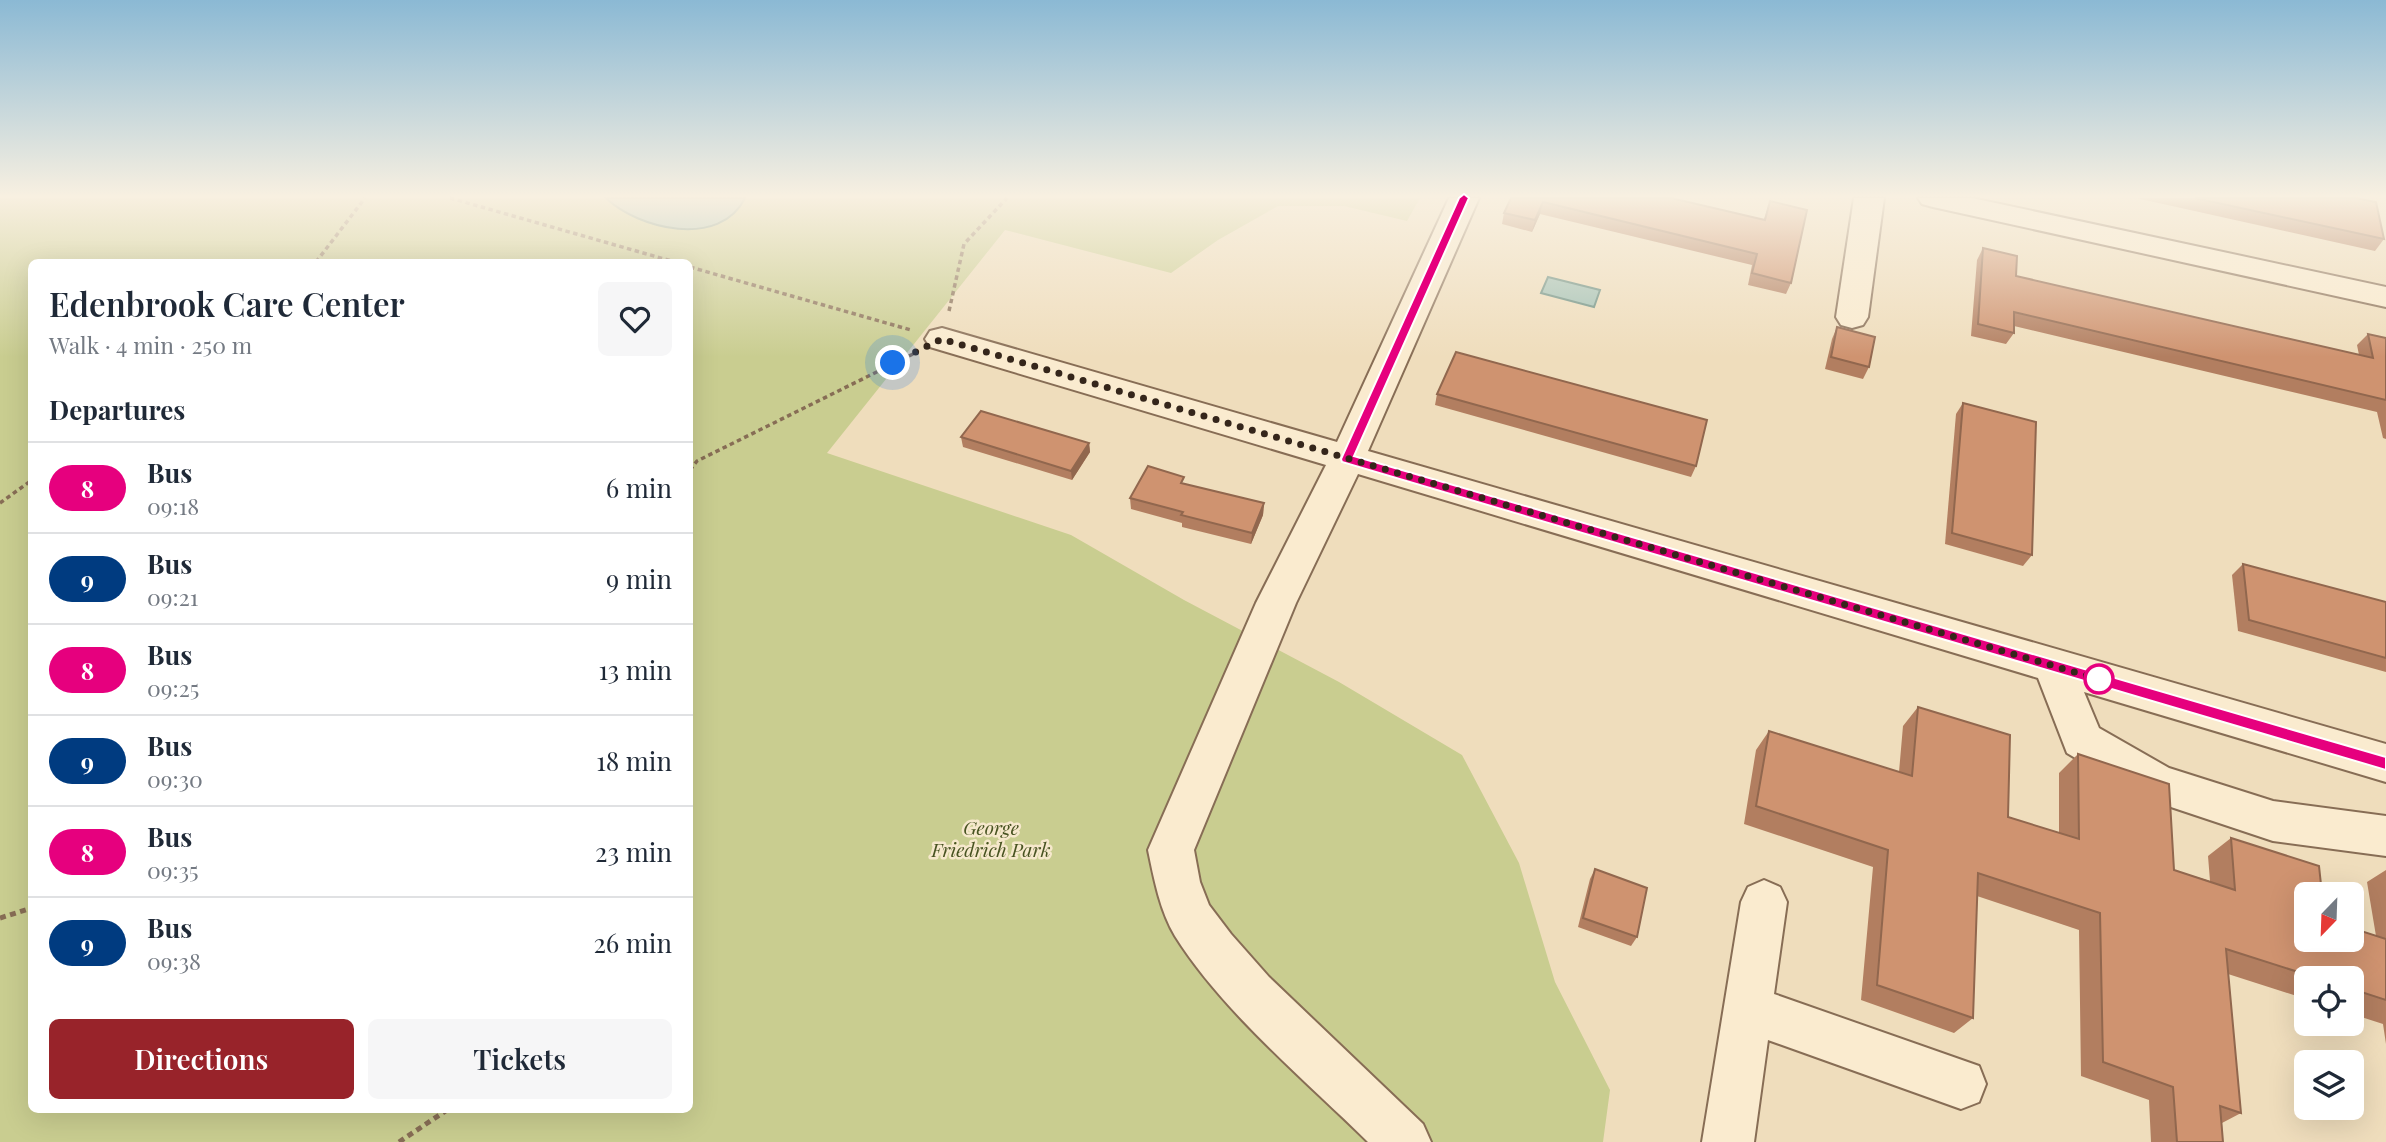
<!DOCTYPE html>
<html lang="en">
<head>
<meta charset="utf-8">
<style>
	body { margin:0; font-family:"Playfair Display",serif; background:#f6f6f7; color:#1f2937; height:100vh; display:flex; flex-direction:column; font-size:26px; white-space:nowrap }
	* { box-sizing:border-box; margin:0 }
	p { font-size:23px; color:#747a83 }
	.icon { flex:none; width:38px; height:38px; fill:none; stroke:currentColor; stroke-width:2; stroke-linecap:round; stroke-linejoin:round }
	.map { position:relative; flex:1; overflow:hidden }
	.drawer { position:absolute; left:28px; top:259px; width:665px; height:854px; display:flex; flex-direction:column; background:#fff; border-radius:10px; box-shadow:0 7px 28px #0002 }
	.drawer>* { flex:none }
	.badge { padding:0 14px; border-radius:23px; font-size:24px; line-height:46px }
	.needle { width:46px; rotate:203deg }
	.tools { position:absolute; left:2294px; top:882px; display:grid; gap:14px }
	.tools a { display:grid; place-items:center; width:70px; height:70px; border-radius:10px; background:#fff; box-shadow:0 7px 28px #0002; font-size:35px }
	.you { position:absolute; width:35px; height:35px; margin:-18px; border:5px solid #fff; border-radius:50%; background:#1a73e8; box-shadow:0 0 0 10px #1a73e833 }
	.map>.badge { position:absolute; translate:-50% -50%; box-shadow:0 0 0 4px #fff }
	h2 { padding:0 21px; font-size:26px; line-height:63px }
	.round { display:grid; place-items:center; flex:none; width:74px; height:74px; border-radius:10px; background:#f6f6f7 }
	.summary { display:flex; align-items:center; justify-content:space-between; height:119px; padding:0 21px }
	h1 { font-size:33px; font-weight:600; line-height:52px }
	.cta { display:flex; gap:14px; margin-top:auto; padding:14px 21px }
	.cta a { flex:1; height:80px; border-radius:10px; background:#98232a; color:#fff; font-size:28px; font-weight:600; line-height:80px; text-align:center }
	.cta a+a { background:#f6f6f7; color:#1f2937 }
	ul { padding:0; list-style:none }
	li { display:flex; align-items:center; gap:21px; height:91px; padding:0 21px; border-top:2px solid #e0e1e3 }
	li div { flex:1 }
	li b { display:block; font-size:26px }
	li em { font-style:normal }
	li .badge { min-width:77px; font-weight:700; text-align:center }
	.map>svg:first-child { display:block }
	.green { fill:#c9cd90; fill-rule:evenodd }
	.water { fill:#a0c0b5; stroke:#688d82; stroke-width:2 }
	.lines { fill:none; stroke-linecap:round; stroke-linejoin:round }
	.minor-casing { stroke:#876d55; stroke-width:4 }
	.path-far1 { stroke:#876d55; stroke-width:3.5; stroke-dasharray:4.5 3.5; stroke-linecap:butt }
	.path { stroke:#876d55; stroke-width:5; stroke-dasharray:6 4.5; stroke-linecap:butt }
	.minor { fill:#faebcf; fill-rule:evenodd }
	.wall { fill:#b27e60 }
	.shaded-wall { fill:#91674e }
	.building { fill:#cf9370; stroke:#91674e; stroke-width:2 }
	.line { fill:#e6007e; stroke:#fff; stroke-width:2 }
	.walk { stroke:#35261b; stroke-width:7; stroke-dasharray:0 12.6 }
	.stop-dot { fill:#fff; stroke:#e6007e; stroke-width:3.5 }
	.labels { text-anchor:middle; stroke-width:5; stroke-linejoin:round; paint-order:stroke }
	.park-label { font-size:19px; font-style:italic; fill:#485321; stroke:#f6e8cc }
</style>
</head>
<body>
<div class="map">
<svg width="2386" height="1142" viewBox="0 0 2386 1142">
	<rect width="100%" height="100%" fill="#efddbc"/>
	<!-- green -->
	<path class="green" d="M0,198H1420L1407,221L1344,206H1278L1218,240L1171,273L1005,230L827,453L1071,535L1184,600L1339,682L1462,755L1519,863L1555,982L1610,1090L1603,1142H0ZM32,262H690V1110H32Z"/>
	<!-- water -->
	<g class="water">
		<path d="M606,198H745C720,249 638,229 606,198Z"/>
		<path d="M1548,277L1600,290L1594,307L1541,293Z"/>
	</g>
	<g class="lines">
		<defs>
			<g id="minor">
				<path d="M1449,198H1479L1368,451L2386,744V782L2084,692L2099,728L2169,768L2273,801L2386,816V856L2273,841L2141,797L2067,753L2038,678L1358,474L1296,603L1194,850L1200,882L1209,905L1231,934L1269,977L1423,1124L1431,1142H1368C1305,1080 1222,1011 1175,936C1160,911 1154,879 1148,850L1256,603L1326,465L930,347L925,339L930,331L942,328L1337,442Z"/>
				<path d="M1854,198H1884L1868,317L1863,325L1852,328L1841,325L1836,317Z"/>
				<path d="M1918,198H1972L2386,287V307L1933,207L1922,204Z"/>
				<path d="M1764,880L1780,887L1787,902L1774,994L1979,1066L1986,1084L1979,1102L1961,1109L1768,1040L1754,1142H1702L1741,902L1748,887Z"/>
			</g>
		</defs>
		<!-- minor casing -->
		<use href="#minor" class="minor-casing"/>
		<!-- path-far1 -->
		<g class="path-far1">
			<path d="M450,198L675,262"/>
			<path d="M316,262L365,198"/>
			<path d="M690,267L911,330"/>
			<path d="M949,311L964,244L1007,198"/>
			<path d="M690,470L697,461L913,354"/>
			<path d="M0,503L32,480"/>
		</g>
		<!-- path -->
		<g class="path">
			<path d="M0,918L32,908"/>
			<path d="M399,1142L447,1110"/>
		</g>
		<!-- minor -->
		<use href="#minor" class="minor"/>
	</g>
	<!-- wall -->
	<g class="wall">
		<path d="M1511,198L1764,219L1770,201L1791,283L1786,294L1748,285L1752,265L1540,214L1532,232L1502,224L1504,213Z"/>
		<path d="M2136,198H2356L2384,239L2375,251Z"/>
		<path d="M1983,248L2016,276L2359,355L2357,345L2368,334L2386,338V439L2383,438L2377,412L2014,326V333L2006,344L1971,336L1977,260Z"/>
		<path d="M1837,327L1869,367L1863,379L1825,369L1832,339Z"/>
		<path d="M1437,394L1696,466L1691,477L1435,405Z"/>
		<path d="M1963,403L2032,555L2023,566L1945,544L1956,414Z"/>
		<path d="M961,437L1089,443L1090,452L1072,480L963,447Z"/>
		<path d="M1185,484L1264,503L1263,515L1251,544L1182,527V523L1131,509L1130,498Z"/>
		<path d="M2243,564L2386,602V672L2238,631L2232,575Z"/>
		<path d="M1918,707L2008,817L2059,833V773L2078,754L2174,870L2210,881L2208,856L2231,838L2306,940L2376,936L2367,882L2386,870V1044L2383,1024L2352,1014V978H2306V999L2228,974L2241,1113L2222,1123L2223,1142H2151L2149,1100L2081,1076L2079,930L1977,896L1973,1018L1954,1033L1861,1000L1873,867L1744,824L1756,750L1769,731L1899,772L1903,726Z"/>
		<path d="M1595,869L1637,937L1631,946L1578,927L1590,879Z"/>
	</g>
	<!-- shaded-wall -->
	<g class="shaded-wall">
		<path d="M1543,202L1540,214L1532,232L1535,220Z"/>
		<path d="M1089,443L1090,452L1072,480L1071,471Z"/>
		<path d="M1264,503L1263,515L1251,544L1252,533Z"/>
	</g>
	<!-- building -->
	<g class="building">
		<path d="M1511,198H1671L1765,220L1770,201L1807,210L1791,283L1752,273L1757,254L1543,202L1535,220L1504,213Z"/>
		<path d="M2195,198H2356L2376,202L2384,239Z"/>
		<path d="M1983,248L2017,256L2016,276L2373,358L2368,334L2386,338V400L2014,312V333L1978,324Z"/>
		<path d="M1837,327L1875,337L1869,367L1831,357Z"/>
		<path d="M1456,352L1707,420L1696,466L1437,394Z"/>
		<path d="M1963,403L2036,422L2032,555L1952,533Z"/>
		<path d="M981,411L1089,443L1071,471L961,437Z"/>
		<path d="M1148,466L1184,477L1181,483L1264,503L1252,533L1181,515L1183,512L1130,498Z"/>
		<path d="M2243,564L2386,602V658L2249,620Z"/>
		<path d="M1918,707L2010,735L2008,817L2079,839L2078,754L2169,784L2174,870L2235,890L2231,838L2319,866L2322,894H2306V940H2352V928L2386,939V1000L2352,989V978H2317L2226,949L2241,1113L2220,1106L2223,1142H2177L2173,1087L2103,1062L2100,913L1978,873L1973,1018L1877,985L1888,850L1756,806L1769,731L1912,776Z"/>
		<path d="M1595,869L1647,888L1637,937L1583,918Z"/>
	</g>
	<!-- sky -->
	<linearGradient id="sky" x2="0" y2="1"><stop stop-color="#8bb9d4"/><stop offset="0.55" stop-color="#f8f0e1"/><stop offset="1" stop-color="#f8f0e1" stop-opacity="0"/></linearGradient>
	<rect width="2386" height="357" fill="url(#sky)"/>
	<!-- line -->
	<path class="line" d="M1464,194L1469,198L1354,456L2386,757V770L1342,462L1341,459L1459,198Z"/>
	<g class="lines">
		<!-- walk -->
		<path class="walk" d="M893,363L942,339L2105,681L2099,679"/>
	</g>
	<!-- markers -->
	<circle class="stop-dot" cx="2099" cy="679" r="14"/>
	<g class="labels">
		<!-- park labels -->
		<g class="park-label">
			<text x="991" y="835">George<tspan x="991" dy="22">Friedrich Park</tspan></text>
		</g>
	</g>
</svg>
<div class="tools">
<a><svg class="needle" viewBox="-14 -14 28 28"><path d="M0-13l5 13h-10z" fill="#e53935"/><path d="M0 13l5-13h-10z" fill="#747a83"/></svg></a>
<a><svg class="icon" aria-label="locate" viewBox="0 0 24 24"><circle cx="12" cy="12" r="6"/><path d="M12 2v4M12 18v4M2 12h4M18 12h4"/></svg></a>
<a><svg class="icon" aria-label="layers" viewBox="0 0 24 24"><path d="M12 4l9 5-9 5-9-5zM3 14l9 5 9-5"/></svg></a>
</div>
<div class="you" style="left:893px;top:363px"></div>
<section class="drawer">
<div class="summary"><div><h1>Edenbrook Care Center</h1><p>Walk · 4 min · 250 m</p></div><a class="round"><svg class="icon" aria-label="heart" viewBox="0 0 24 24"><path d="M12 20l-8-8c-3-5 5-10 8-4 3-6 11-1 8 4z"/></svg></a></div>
<h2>Departures</h2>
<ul>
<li><span class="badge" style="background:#e6007e;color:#fff">8</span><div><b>Bus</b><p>09:18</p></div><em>6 min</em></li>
<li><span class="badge" style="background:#003b80;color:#fff">9</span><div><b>Bus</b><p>09:21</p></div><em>9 min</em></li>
<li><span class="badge" style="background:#e6007e;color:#fff">8</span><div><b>Bus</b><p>09:25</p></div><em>13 min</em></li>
<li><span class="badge" style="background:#003b80;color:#fff">9</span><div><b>Bus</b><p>09:30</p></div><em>18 min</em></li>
<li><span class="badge" style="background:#e6007e;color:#fff">8</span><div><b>Bus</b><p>09:35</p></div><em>23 min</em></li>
<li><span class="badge" style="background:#003b80;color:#fff">9</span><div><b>Bus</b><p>09:38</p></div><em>26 min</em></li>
</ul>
<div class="cta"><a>Directions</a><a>Tickets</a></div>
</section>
</div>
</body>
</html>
